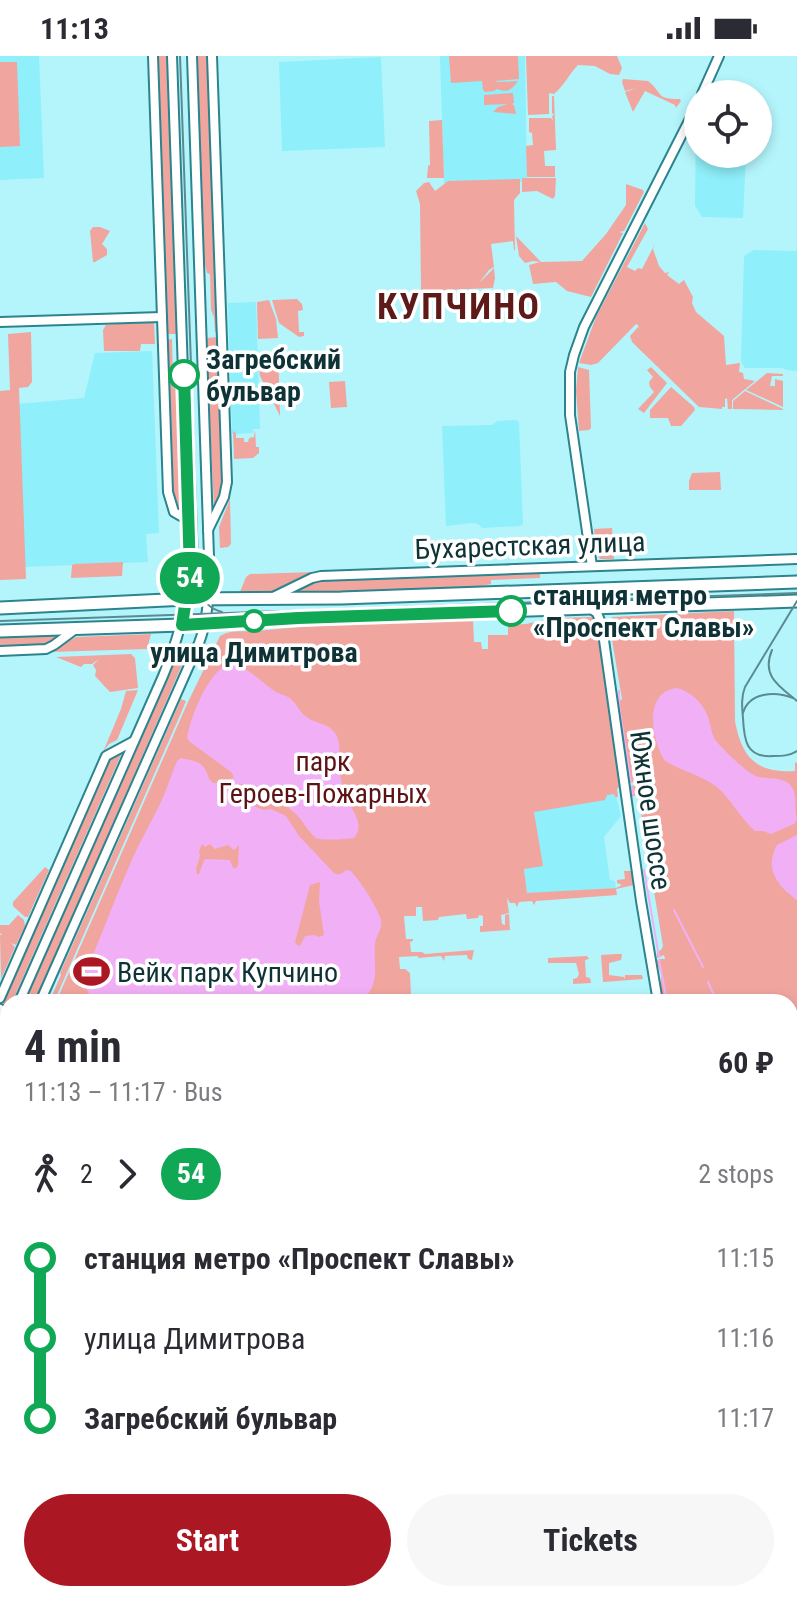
<!DOCTYPE html>
<html lang="en">
<head>
<meta charset="utf-8">
<style>
	body { margin:0; font-family:"Roboto Condensed",sans-serif; background:#f7f7f7; color:#2b2b33; height:100vh; display:flex; flex-direction:column; font-size:30px; white-space:nowrap }
	* { box-sizing:border-box; margin:0 }
	p { font-size:26px; color:#7c7c81 }
	.icon { flex:none; width:44px; height:44px; fill:none; stroke:currentColor; stroke-width:2; stroke-linecap:round; stroke-linejoin:round }
	.map { position:relative; flex:1; overflow:hidden }
	.panel { position:absolute; left:0px; top:938px; width:798px; height:608px; display:flex; flex-direction:column; background:#fff; border-radius:24px 24px 0 0; box-shadow:0 4px 12px #0003 }
	.panel>* { flex:none }
	.badge { padding:0 16px; border-radius:26px; font-size:28px; line-height:52px }
	.controls { position:absolute; left:684px; top:24px; display:grid; gap:16px }
	.controls a { display:grid; place-items:center; width:88px; height:88px; border-radius:50%; background:#fff; box-shadow:0 4px 12px #0003; font-size:40px }
	.map>.badge { position:absolute; translate:-50% -50%; box-shadow:0 0 0 4px #fff }
	.legs { display:flex; align-items:center; gap:12px; height:88px; padding:0 24px; font-size:26px }
	.legs p { margin-inline-start:auto }
	.summary { display:flex; align-items:center; justify-content:space-between; height:136px; padding:0 24px }
	h1 { font-size:44px; font-weight:700; line-height:60px }
	.cta { display:flex; gap:16px; margin-top:auto; padding:16px 24px }
	.cta a { flex:1; height:92px; border-radius:48px; background:#ab1722; color:#fff; font-size:32px; font-weight:700; line-height:92px; text-align:center }
	.cta a+a { background:#f7f7f7; color:#2b2b33 }
	ul { padding:0 24px; list-style:none }
	li { display:flex; align-items:center; gap:28px; height:80px; font-size:30px }
	li i { display:grid; place-items:center; width:12px; height:100%; margin:0 10px; background:currentColor }
	li i::after { content:''; width:20px; height:20px; margin:-10px; border:6px solid; border-radius:50%; background:#fff }
	li p { margin-inline-start:auto }
	li:first-child i { background:linear-gradient(#0000 50%,currentColor 0) }
	li:last-child i { background:linear-gradient(currentColor 50%,#0000 0) }
	.status { display:flex; justify-content:space-between; align-items:center; height:56px; padding:0 40px; background:#fff; direction:ltr }
	.status svg { height:22px; fill:currentColor }
	.map>svg:first-child { display:block }
	.built { fill:#8feffa }
	.green { fill:#f1a59f }
	.water { fill:#f1b0f5; fill-rule:evenodd }
	.lines { fill:none; stroke-linecap:round; stroke-linejoin:round }
	.stream { stroke:#f1b0f5; stroke-width:2 }
	.minor-casing { stroke:#2c848d; stroke-width:12 }
	.major-casing { stroke:#2c848d; stroke-width:15 }
	.minor { stroke:#fff; stroke-width:8 }
	.major { stroke:#fff; stroke-width:11 }
	.tram { stroke:#5a8b90; stroke-width:2 }
	.line-1-casing { stroke:#fff; stroke-width:18 }
	.line-1 { stroke:#10a855; stroke-width:12 }
	.stop-1-dot { fill:#fff; stroke:#10a855; stroke-width:4 }
	.labels { text-anchor:middle; stroke-width:7; stroke-linejoin:round; paint-order:stroke }
	.stop-label { font-size:28px; font-weight:bold; fill:#0e3236; stroke:#fff; text-anchor:start }
	.street-label { font-size:28px; fill:#0e3236; stroke:#fff }
	.park-label { font-size:28px; fill:#5d1315; stroke:#fff }
	.poi-label { font-size:28px; fill:#0e3236; stroke:#fff; text-anchor:start }
	.district-label { font-size:36px; font-weight:bold; letter-spacing:2px; fill:#5e1919; stroke:#fff }
</style>
</head>
<body>
<div class="status"><b>11:13</b><svg viewBox="0 0 49 12"><path d="M0 12V9h3v3zM5 12V6h3v6zM10 12V3h3v9zM15 12V0h3v12zM26 1h20v11H26zM47 4h2v5h-2z"/></svg></div>
<div class="map">
<svg width="797" height="1546" viewBox="0 0 797 1546">
	<rect width="100%" height="100%" fill="#b4f5fc"/>
	<!-- built -->
	<g class="built">
		<path d="M0,0H39L44,122L0,124Z"/>
		<path d="M440,0H525L527,126L444,129Z"/>
		<path d="M381,1L385,91L282,95L279,6Z"/>
		<path d="M696,67H698V98H746L743,162L702,161L695,150Z"/>
		<path d="M797,192V315L786,314L783,312H745L741,306L744,200L754,194L796,195Z"/>
		<path d="M256,246L260,373H253V377L232,378L228,247Z"/>
		<path d="M152,295L159,477L146,478L148,506L25,511L18,348L84,342L95,297Z"/>
		<path d="M516,364L519,366L523,468L520,470L482,472L478,468L472,467L446,470L442,370L492,369L497,365Z"/>
		<path d="M615,735L621,760L604,781L610,824L615,825L616,832L527,838L523,802L528,747Z"/>
		<path d="M506,1538H570L571,1546H507Z"/>
		<path d="M687,1538H748L762,1544L761,1546H688Z"/>
	</g>
	<!-- green -->
	<g class="green">
		<path d="M156,0H167L177,278H166Z"/>
		<path d="M196,0H208L218,276H215L214,261L211,254L210,218L207,217L203,199Z"/>
		<path d="M449,0H518L519,23L496,25L497,26L518,25C512,34 507,37 497,33L494,35L485,36L483,34L482,25L451,27Z"/>
		<path d="M526,0H617L622,12L619,19L610,18L595,10L578,9C569,18 564,30 554,38L549,37V58L528,59Z"/>
		<path d="M0,6H17L20,90L0,91Z"/>
		<path d="M623,23L648,25C664,38 655,43 680,43L681,45L676,52L675,49L645,35L633,56L625,36L637,32L625,35L622,26Z"/>
		<path d="M513,37L514,47L511,48L514,49L516,58L493,56L498,51L508,48L484,49V39Z"/>
		<path d="M552,40H554L556,94L544,95L545,110H555V121H527L526,90L533,89L532,77L529,76V62H551L553,65L552,60L554,59L552,57Z"/>
		<path d="M442,64L444,122H427L428,110L430,109L429,65Z"/>
		<path d="M522,122H556L555,140L553,143L537,135L522,136Z"/>
		<path d="M520,123V137L514,144L515,194H514L513,185L491,188L494,211L489,214L479,227L494,212L495,222L493,232L421,235L420,148L416,135L424,127L429,126L435,135L448,125Z"/>
		<path d="M626,128L643,134L644,136L624,175L619,176L623,177L591,241L567,235L556,226L533,228L529,209L540,206L533,205L525,207L519,200L516,180L541,206L582,205L606,178L626,149Z"/>
		<path d="M645,167L648,173L627,211L635,215L638,212L642,213L655,188L653,193L659,210L665,217L669,216L667,219L679,228L684,224L693,241L692,247L696,256L724,280L726,309L740,307L739,316L743,317L744,323L755,325L732,344V353H728L727,342L725,343V351H722V353L699,351L632,286L630,280L639,270L636,268L598,307L591,309L579,307L596,261Z"/>
		<path d="M93,171H100L110,175L102,188L107,193V199L95,206H93L90,175Z"/>
		<path d="M297,243L302,248L303,254L298,255L299,276H304V280L299,281L279,267L272,244Z"/>
		<path d="M269,244L276,263L278,282L258,283L257,246Z"/>
		<path d="M151,265L154,266L155,288H141L140,295H104L103,274L106,269Z"/>
		<path d="M31,276L32,326L28,331L19,332L26,523L0,524V335L10,334L8,278Z"/>
		<path d="M218,281L223,428L220,441L214,453L206,282Z"/>
		<path d="M172,283L173,332L176,333L180,351L183,451L181,453L176,450L172,435L166,284Z"/>
		<path d="M278,291L280,360L260,320L259,310Z"/>
		<path d="M578,311L589,314L591,372L589,374L579,375L576,335Z"/>
		<path d="M651,311L667,327L644,357L638,353L654,336L650,331L649,326L653,321L647,314Z"/>
		<path d="M767,317L783,318V320H772L770,330H775V323L783,325V351L746,334Z"/>
		<path d="M345,325L347,351L331,352L329,326Z"/>
		<path d="M671,331L694,351L695,354L681,370H671L668,362H650V354Z"/>
		<path d="M745,335L783,353V354L733,353V345Z"/>
		<path d="M255,373L256,391H259V397L253,402L234,403L233,375L236,377V382H244V386H248L249,382L254,381Z"/>
		<path d="M720,416L721,434H689V425L692,417Z"/>
		<path d="M230,443L231,488L228,491L220,492L219,471Z"/>
		<path d="M612,472L614,503H600L597,498L594,473Z"/>
		<path d="M123,506L122,520L71,522L72,509L75,508Z"/>
		<path d="M314,516L276,535L240,536L246,521L250,518Z"/>
		<path d="M540,516V522L491,524V528L473,532L294,538L292,536L318,524Z"/>
		<path d="M734,555L735,665C742,702 756,717 795,715V706L797,707V1389L793,1387L790,1380V946H665L661,935V918L656,905L660,903H665L664,899L657,902V895L661,894L663,890L639,744L638,739L630,741L629,730L636,729L635,726L628,727L616,647L622,643L612,584V561Z"/>
		<path d="M594,561L593,569L589,570V574L598,572L622,728L617,733L618,741H615L614,738L607,739L605,744L534,756L543,810L524,813L527,837L616,832L622,829L617,827V824L625,823L624,815H632L634,829L616,833L617,839L536,845L534,849L532,845L519,846L517,851L515,847H510L507,842L509,857L501,859L502,868L505,869V859L509,858L510,874L480,876V870H483V860L479,859L478,862L467,863L466,858L439,861L438,864L423,865L422,851H416V860H404L406,883H413V885L410,886L411,896H422L425,898L474,894L472,904L468,903L467,899L445,900L444,905L441,900L418,902V900L399,901L400,913H405L410,917L411,939L427,938L428,946H56L188,646L220,580C231,573 243,576 256,575C327,568 398,566 470,564H473L474,586H481L482,593H488V579H508V569L526,568L554,562Z"/>
		<path d="M151,578L147,593L50,596L76,581Z"/>
		<path d="M53,579L55,580L56,584L48,589L0,591V581Z"/>
		<path d="M192,586L35,946H25L180,593H184Z"/>
		<path d="M131,598L135,602L138,632L110,636L95,620L96,614L93,609L99,603L92,608H84L81,611L56,601Z"/>
		<path d="M138,634L117,684L109,688L103,696L121,653L126,635Z"/>
		<path d="M181,643L186,645L178,664L54,946H49L61,919L60,917Z"/>
		<path d="M120,696L121,699L12,946H8V955L5,956L2,945L109,702Z"/>
		<path d="M45,811L49,814L28,861H25L13,850V846Z"/>
		<path d="M18,859L24,864L25,870L16,889L11,887L15,891L1,923L0,879H2L0,877V869H9Z"/>
		<path d="M616,898H622L621,904L609,907V919L624,921L625,923V919H642L643,923L603,926L601,899Z"/>
		<path d="M587,900L589,903L585,904L586,921L590,922L591,927L573,928V923L577,922L579,918L576,907H548V902Z"/>
		<path d="M8,1062V1538H506L507,1546H0V1080Z"/>
	</g>
	<!-- water -->
	<g class="water">
		<path d="M228,608C248,609 260,626 276,636C281,639 287,639 292,644C298,650 300,657 308,662C317,668 328,667 335,677C343,689 337,706 340,719C342,727 344,736 347,743C353,756 365,769 354,782C347,783 322,785 316,782C311,779 302,764 296,758C285,747 258,734 244,729L241,728L237,733L241,741L247,747L263,754L271,753L286,760L299,780L334,817C339,820 342,818 346,814L351,815C360,825 377,850 381,864C383,873 376,879 375,888C373,911 382,930 359,946H93L82,924C99,887 113,847 130,808C139,787 151,767 161,746C167,733 171,719 177,705L181,702C192,705 202,704 207,717C211,726 206,719 213,727H226L234,721L231,716L190,686L187,682C191,660 207,618 228,608ZM202,788L205,791L210,788L215,793L228,789L234,794L239,789L238,810L236,812H233L230,804L207,803L204,804L199,818H197L196,813L200,800L199,795ZM320,826L319,845L324,879L319,881L314,879L305,880L300,890L297,889L295,886L310,829Z"/>
		<path d="M677,632C690,635 704,648 708,661C711,669 711,678 716,685C724,694 748,719 759,721C772,724 786,720 793,733C797,742 794,755 797,764L794,768L771,778L763,775H755C740,762 731,743 717,731C701,719 682,715 665,705C652,685 642,636 677,632Z"/>
		<path d="M797,779V844C777,830 764,812 777,789Z"/>
		<path d="M797,1044V1192L790,1188V1048Z"/>
		<path d="M8,1099V1318L0,1319V1122Z"/>
		<path d="M8,1345V1401L0,1402V1367L2,1349Z"/>
	</g>
	<g class="lines">
		<!-- stream -->
		<g class="stream">
			<path d="M619,635V650L631,726"/>
			<path d="M632,731L633,738"/>
			<path d="M644,814L659,901"/>
			<path d="M674,854L703,911"/>
			<path d="M659,904L667,946"/>
			<path d="M708,926L717,946"/>
			<path d="M790,1265H797"/>
			<path d="M790,1500L797,1499"/>
		</g>
		<defs>
			<g id="minor">
				<path d="M153,0L168,436L174,456L188,464"/>
				<path d="M702,38L719,0"/>
				<path d="M0,266L162,261"/>
				<path d="M208,474L224,441L227,426L212,0"/>
				<path d="M592,510L570,359V316L574,299L584,271L698,47"/>
				<path d="M271,542L312,522L321,520L797,503"/>
				<path d="M590,552L597,557L602,570L641,845L658,946"/>
				<path d="M0,595L46,593L54,589L77,572"/>
				<path d="M0,942L106,700L134,685"/>
				<path d="M19,946L163,620C178,584 185,556 190,517L172,0"/>
				<path d="M40,946L199,587C209,561 210,530 209,501L192,0"/>
				<path d="M0,953L8,968"/>
				<path d="M0,989L8,971"/>
				<path d="M0,1037L8,1019"/>
				<path d="M790,1401L797,1415"/>
			</g>
			<g id="major">
				<path d="M0,552L187,543L341,542L797,526"/>
				<path d="M0,575L182,569L298,562L797,545"/>
			</g>
		</defs>
		<!-- minor casing -->
		<use href="#minor" class="minor-casing"/>
		<!-- major casing -->
		<use href="#major" class="major-casing"/>
		<!-- minor -->
		<use href="#minor" class="minor"/>
		<!-- major -->
		<use href="#major" class="major"/>
		<!-- tram -->
		<g class="tram">
			<path d="M180,0L199,534C203,546 210,553 222,556"/>
			<path d="M797,545L745,631C741,641 742,651 743,662C744,684 746,702 773,700C782,700 789,700 797,695"/>
			<path d="M0,565L797,537"/>
			<path d="M772,594C761,620 779,630 797,645"/>
			<path d="M743,657C749,636 775,635 793,642"/>
		</g>
	</g>
	<g class="lines">
		<defs>
			<path id="line-1" d="M184,319L190,517L182,569L298,562L511,555"/>
		</defs>
		<!-- line-1 casing -->
		<use href="#line-1" class="line-1-casing"/>
		<!-- line-1 -->
		<use href="#line-1" class="line-1"/>
	</g>
	<!-- icons -->
	<defs>
		<symbol id="stadium-bare" viewBox="-9 -9 18 18"><path d="M0-5a6.5 5 0 1 0 0 10a6.5 5 0 1 0 0-10ZM-3.5-1.8h7v3.6h-7Z" fill="#ab1722" stroke="#fff" stroke-width="2.5" paint-order="stroke"/></symbol>
	</defs>
	<g fill-rule="evenodd">
		<use href="#stadium-bare" x="66" y="890" width="51" height="51"/>
	</g>
	<!-- markers -->
	<g class="stop-1-dot">
		<circle cx="184" cy="319" r="14"/>
		<circle cx="511" cy="555" r="14"/>
		<circle cx="254" cy="565" r="10"/>
	</g>
	<g class="labels">
		<!-- stop labels -->
		<g class="stop-label">
			<text x="206" y="313">Загребский<tspan x="206" dy="32">бульвар</tspan></text>
			<text x="533" y="549">станция метро<tspan x="533" dy="32">«Проспект Славы»</tspan></text>
			<text x="254" y="606" text-anchor="middle">улица Димитрова</text>
		</g>
		<!-- street labels -->
		<g class="street-label">
			<text transform="translate(530 489) rotate(-2)" y="10">Бухарестская улица</text>
			<text transform="translate(651 754) rotate(82)" y="10">Южное шоссе</text>
		</g>
		<!-- park labels -->
		<g class="park-label">
			<text x="323" y="715">парк<tspan x="323" dy="32">Героев-Пожарных</tspan></text>
		</g>
		<!-- poi labels -->
		<g class="poi-label">
			<text x="117" y="926">Вейк парк Купчино</text>
		</g>
		<!-- district labels -->
		<g class="district-label">
			<text x="459" y="263">КУПЧИНО</text>
		</g>
	</g>
</svg>
<div class="controls">
<a><svg class="icon" aria-label="locate" viewBox="0 0 24 24"><circle cx="12" cy="12" r="6"/><path d="M12 2v4M12 18v4M2 12h4M18 12h4"/></svg></a>
</div>
<b class="badge" style="left:190px;top:522px;background:#10a855;color:#fff">54</b>
<section class="panel">
<div class="summary"><div><h1>4 min</h1><p>11:13 – 11:17 · Bus</p></div><b>60 ₽</b></div>
<div class="legs"><svg class="icon" aria-label="walk" viewBox="0 0 24 24"><circle cx="13" cy="4" r="2"/><path d="M13 8l-2 6 4 7M11 14l-3 7M7 12l3-4h3l4 4"/></svg>2<svg class="icon" aria-label="forward" viewBox="0 0 24 24"><path d="M9 5l7 7-7 7"/></svg><b class="badge" style="background:#10a855;color:#fff">54</b><p>2 stops</p></div>
<ul>
<li><i style="color:#10a855"></i><b>станция метро «Проспект Славы»</b><p>11:15</p></li>
<li><i style="color:#10a855"></i><span>улица Димитрова</span><p>11:16</p></li>
<li><i style="color:#10a855"></i><b>Загребский бульвар</b><p>11:17</p></li>
</ul>
<div class="cta"><a>Start</a><a>Tickets</a></div>
</section>
</div>
</body>
</html>
